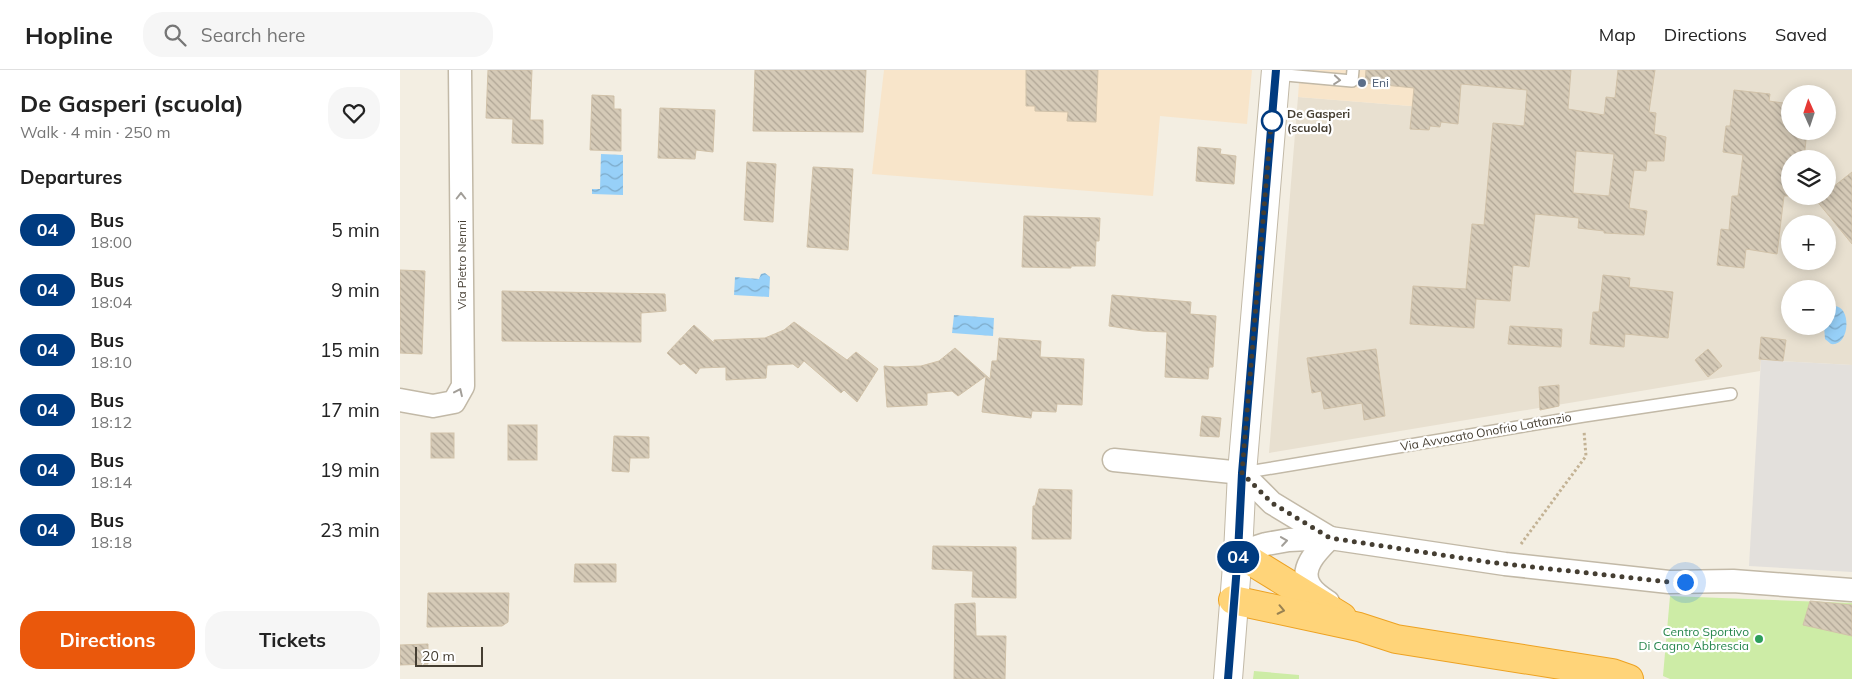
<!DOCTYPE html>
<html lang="en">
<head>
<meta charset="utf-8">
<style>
	body { margin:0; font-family:Mulish,sans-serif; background:#f6f6f6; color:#222; height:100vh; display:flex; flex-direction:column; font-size:19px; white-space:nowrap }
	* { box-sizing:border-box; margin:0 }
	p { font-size:16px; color:#767676 }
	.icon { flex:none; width:28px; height:28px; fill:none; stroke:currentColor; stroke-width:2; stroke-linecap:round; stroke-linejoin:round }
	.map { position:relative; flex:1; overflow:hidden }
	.details { display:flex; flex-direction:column; background:#fff; width:400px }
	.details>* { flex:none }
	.badge { padding:0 10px; border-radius:16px; font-size:18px; line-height:32px }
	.needle { width:32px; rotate:357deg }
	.buttons { position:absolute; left:1381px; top:15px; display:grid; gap:10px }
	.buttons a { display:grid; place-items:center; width:55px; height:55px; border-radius:50%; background:#fff; box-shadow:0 2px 12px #0003; font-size:25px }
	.scale { position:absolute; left:15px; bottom:12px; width:68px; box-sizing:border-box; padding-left:5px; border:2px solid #453e32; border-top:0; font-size:14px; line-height:18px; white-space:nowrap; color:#453e32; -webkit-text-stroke:4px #fff; paint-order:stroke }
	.you { position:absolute; width:25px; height:25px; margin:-12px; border:4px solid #fff; border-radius:50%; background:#1a73e8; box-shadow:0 0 0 8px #1a73e833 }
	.map>.badge { position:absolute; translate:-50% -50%; box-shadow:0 0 0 2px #fff }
	h2 { padding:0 20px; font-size:19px; line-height:45px }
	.round { display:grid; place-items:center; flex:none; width:52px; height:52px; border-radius:20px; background:#f6f6f6 }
	.overview { display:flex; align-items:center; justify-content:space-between; height:85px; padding:0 20px }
	h1 { font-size:24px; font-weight:700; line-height:38px }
	.action { display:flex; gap:10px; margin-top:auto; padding:10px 20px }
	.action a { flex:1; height:58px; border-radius:20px; background:#ea580c; color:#fff; font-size:20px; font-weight:700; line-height:58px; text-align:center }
	.action a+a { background:#f6f6f6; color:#222 }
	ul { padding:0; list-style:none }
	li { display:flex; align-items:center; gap:15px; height:60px; padding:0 20px }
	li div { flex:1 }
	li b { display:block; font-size:19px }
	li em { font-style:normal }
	li .badge { min-width:55px; font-weight:700; text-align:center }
	header { display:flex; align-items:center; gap:30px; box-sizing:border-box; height:70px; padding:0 25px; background:#fff; border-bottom:1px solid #e0e0e0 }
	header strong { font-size:24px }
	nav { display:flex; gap:28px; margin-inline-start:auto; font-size:18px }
	.search { width:350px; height:45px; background:#f6f6f6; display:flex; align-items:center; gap:12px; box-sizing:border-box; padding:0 18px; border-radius:20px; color:#767676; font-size:19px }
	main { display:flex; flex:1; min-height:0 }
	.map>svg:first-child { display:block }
	.residential { fill:#e8e0d0; fill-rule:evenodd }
	.commercial { fill:#f8e5ca }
	.grass { fill:#cdeca6 }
	.parking { fill:#e3e0dc }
	.water { fill:url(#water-waves) }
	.building { fill:url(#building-back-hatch); stroke:#d1c2a9; fill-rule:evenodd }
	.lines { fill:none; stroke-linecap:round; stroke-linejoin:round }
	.service-casing { stroke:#c2b9a7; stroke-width:14 }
	.minor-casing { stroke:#c2b9a7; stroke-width:25 }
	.tertiary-casing { stroke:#c2b9a7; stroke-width:30 }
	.trunk-casing { stroke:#eda222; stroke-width:30 }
	.path { stroke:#c3b294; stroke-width:3; stroke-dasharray:2.5 2.5; stroke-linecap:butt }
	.service { stroke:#fff; stroke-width:11 }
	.minor { stroke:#fff; stroke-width:22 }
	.tertiary { stroke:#fff; stroke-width:28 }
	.trunk { stroke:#ffd479; stroke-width:28 }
	.oneway { stroke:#a29e98 }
	.oneway2 { stroke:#998252 }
	.line-casing { stroke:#fff; stroke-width:11 }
	.line { stroke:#003b80; stroke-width:8 }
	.walk { stroke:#453e32; stroke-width:5; stroke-dasharray:0 9 }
	.service-dot { fill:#5c6f8a; stroke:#fff; stroke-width:2 }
	.stop-dot { fill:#fff; stroke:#003b80; stroke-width:2.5 }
	.leisure-dot { fill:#2e9e5b; stroke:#fff; stroke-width:2 }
	.labels { text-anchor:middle; stroke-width:4.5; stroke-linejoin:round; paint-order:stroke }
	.service-label { font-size:12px; fill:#4e5e75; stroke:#fff; text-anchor:start }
	.stop-label { font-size:12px; font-weight:bold; fill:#453e32; stroke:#fff; text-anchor:start }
	.street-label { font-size:12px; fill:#453e32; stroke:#fff }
	.leisure-label { font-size:12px; fill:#27864d; stroke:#fff; text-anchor:end }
</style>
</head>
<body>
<header>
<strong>Hopline</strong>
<div class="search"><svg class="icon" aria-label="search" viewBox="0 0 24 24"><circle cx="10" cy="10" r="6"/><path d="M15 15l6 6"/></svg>Search here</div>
<nav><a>Map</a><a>Directions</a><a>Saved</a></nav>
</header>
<main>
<section class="details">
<div class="overview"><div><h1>De Gasperi (scuola)</h1><p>Walk · 4 min · 250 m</p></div><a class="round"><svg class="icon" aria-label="heart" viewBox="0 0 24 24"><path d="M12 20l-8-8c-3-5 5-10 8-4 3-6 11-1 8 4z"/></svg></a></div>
<h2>Departures</h2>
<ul>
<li><span class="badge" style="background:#003b80;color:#fff">04</span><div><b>Bus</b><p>18:00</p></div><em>5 min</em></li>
<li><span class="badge" style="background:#003b80;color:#fff">04</span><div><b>Bus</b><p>18:04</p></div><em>9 min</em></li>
<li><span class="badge" style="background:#003b80;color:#fff">04</span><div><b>Bus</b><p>18:10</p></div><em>15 min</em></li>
<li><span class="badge" style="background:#003b80;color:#fff">04</span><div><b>Bus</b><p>18:12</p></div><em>17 min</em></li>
<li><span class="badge" style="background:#003b80;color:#fff">04</span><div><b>Bus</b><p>18:14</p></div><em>19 min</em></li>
<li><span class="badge" style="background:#003b80;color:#fff">04</span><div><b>Bus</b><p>18:18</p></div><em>23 min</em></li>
</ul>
<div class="action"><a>Directions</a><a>Tickets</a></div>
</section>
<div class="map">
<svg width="1452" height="609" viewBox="0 0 1452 609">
	<defs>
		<pattern id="water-waves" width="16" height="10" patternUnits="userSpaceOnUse" patternTransform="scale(1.25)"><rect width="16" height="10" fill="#97d0f8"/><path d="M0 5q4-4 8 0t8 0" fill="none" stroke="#7daac9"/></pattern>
		<pattern id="building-back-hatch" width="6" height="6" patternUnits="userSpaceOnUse" patternTransform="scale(1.25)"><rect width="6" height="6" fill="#d5cab7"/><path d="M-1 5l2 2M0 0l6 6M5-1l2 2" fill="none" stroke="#afa595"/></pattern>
	</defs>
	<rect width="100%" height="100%" fill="#f3eee2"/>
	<!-- residential -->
	<path class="residential" d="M1026,0H1452V295L1361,290L1360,301L869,383L898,27L1023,37ZM1390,24H1428V61H1390ZM1390,89H1428V126H1390ZM1390,154H1428V191H1390ZM1390,219H1428V256H1390Z"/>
	<!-- commercial -->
	<g class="commercial">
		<path d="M484,0H852L847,54L760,46L753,126L472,104Z"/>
		<path d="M900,0H1026L1023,37L898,27Z"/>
	</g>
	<!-- grass -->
	<g class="grass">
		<path d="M1270,526L1452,533V609H1270L1263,606Z"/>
		<path d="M854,601L899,605V609H853Z"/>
	</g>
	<!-- parking -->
	<path class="parking" d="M1361,290L1452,295V502L1349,496Z"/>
	<!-- water -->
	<g class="water">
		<path d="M201,84L223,85V125L192,124V119H200Z"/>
		<path d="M365,203L370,207L369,227L334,225L335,207L359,209L361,204Z"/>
		<path d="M1419,215C1433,217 1433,227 1429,237C1452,228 1452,277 1431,274L1425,269L1424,256H1428V219H1408Z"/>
		<path d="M554,245L594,248L593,266L552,263Z"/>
	</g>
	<!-- building -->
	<g class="building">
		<path d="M88,0H132L130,50H143V74L112,73L113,49L86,48Z"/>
		<path d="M355,0H466L463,62L353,61Z"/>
		<path d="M626,0H698L696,52L667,51L668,42L635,41V36H626Z"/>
		<path d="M966,0H1171L1168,39L1204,45L1206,27L1215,28L1218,0H1255L1249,42L1256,43L1254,64L1266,67L1264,91H1247L1246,101L1234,100L1229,138L1247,141L1244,165L1204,163V161L1178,158L1179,148L1135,144L1129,197L1113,195L1110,231L1076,229L1074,258L1010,254L1013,216L1066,219L1072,154L1084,155L1093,53L1124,56L1127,20L1061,14L1058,54L1041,52L1040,57L1030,56L1029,60L1010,59L1014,18L965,13ZM1176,81L1214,84L1209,126L1173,123Z"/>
		<path d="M1334,20L1370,24L1369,31L1390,34V61H1407L1404,89H1390V126H1384L1377,184L1346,179L1344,198L1317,195L1321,159L1329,160L1332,126H1338L1343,85L1323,82L1326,56H1330Z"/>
		<path d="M192,25L214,26V39H221V81L190,80Z"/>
		<path d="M260,38L315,40L313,82L296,80L295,89L258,88Z"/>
		<path d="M798,77L821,79L820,84L836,86L834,114L796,111Z"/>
		<path d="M347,92L376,94L373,152L344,150Z"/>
		<path d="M413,97L453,99L448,180L407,177Z"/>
		<path d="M1452,102V174L1416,130L1421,126H1428V121Z"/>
		<path d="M624,146L700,148L699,171H696L695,196H671V198L622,197Z"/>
		<path d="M0,200L25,201L22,284L0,283Z"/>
		<path d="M1203,205L1230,208L1229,217L1273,222L1268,268L1225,264L1224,277L1190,274L1193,242H1199Z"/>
		<path d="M102,221L265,224L266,241L241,243V272L102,271Z"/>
		<path d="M712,225L791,232L790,244L816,246L813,297H809L808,309L765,307L767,262L743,261L709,256Z"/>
		<path d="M394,252L447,290L456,282L478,299L457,332L444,320L441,323L404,291L398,298L393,294L367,295L366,308L326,310V297L300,298L296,304L284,293L280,295L267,283L294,255L314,273V270L365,268L384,260Z"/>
		<path d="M1110,256L1162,259L1161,277L1108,274Z"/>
		<path d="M1361,267L1386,270L1383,291L1359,289Z"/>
		<path d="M599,268L641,271L640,287L684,289L682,335L657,334L656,342L632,341L631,348L582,342L586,306L558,326L552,321L527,323V335L487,337L484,296L495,297L521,296L539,291L555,278L590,309L592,291H597Z"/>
		<path d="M976,279L985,346L964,350L962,333L924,339L921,321L912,323L907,288Z"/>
		<path d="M1308,279L1322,296L1308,307L1295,290Z"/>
		<path d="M1159,315V336L1140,340L1139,317Z"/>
		<path d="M802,346L821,348L819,367L800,366Z"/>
		<rect x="108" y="355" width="29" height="35"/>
		<rect x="31" y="363" width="23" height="25"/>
		<path d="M214,366L249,367V388H230L229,402L212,401Z"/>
		<path d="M639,419L672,420L671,469H632L633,436H635Z"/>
		<path d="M533,476L616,477V528L572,527L573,501L532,499Z"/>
		<path d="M175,494H216V512H174Z"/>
		<path d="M28,523H109L108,552L102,556L27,557Z"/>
		<path d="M1410,531L1452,535V566L1403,555Z"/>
		<path d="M575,533L576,566H606L605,609H554L555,534Z"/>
		<path d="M28,574V594L0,595V575Z"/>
	</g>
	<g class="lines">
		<defs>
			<g id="service">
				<path d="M875,4L952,11L953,0"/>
				<path d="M842,403L1184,346L1331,324"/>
			</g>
			<g id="minor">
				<path d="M0,330L33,336L54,332L63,316L60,0"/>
				<path d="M714,390L842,403L872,433L930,468"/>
				<path d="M838,483L866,474L889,470L930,468L1105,494L1269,512L1333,511L1452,520"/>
				<path d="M928,532C922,528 914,523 910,516C898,498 919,479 930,468"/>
			</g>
			<path id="tertiary" d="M828,609L838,483L842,403L876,0"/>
			<g id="trunk">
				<path d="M838,483L942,547"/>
				<path d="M833,530L959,557L996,569L1212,603L1229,609"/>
			</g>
		</defs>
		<!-- service casing -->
		<use href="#service" class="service-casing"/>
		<!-- minor casing -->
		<use href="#minor" class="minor-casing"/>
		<!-- tertiary casing -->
		<use href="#tertiary" class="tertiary-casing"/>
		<!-- trunk casing -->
		<use href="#trunk" class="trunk-casing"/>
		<!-- path -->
		<path class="path" d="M1121,474L1186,386L1184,361"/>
		<!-- service -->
		<use href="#service" class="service"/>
		<!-- minor -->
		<use href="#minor" class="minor"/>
		<!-- tertiary -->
		<use href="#tertiary" class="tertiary"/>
		<!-- trunk -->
		<use href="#trunk" class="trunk"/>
	</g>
	<!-- one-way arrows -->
	<defs><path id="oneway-chevron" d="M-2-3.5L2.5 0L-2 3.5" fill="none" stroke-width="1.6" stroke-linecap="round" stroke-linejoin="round" transform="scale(1.25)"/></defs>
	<g class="oneway">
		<use href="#oneway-chevron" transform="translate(937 10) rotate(5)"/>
		<use href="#oneway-chevron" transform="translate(61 126) rotate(-90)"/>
		<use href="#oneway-chevron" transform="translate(59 322) rotate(-65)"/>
		<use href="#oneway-chevron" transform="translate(884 471) rotate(-8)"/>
	</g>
	<use class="oneway2" href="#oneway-chevron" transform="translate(881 540) rotate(12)"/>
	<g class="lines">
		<defs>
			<path id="line" d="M828,609L838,483L842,403L876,0"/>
		</defs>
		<!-- line casing -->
		<use href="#line" class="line-casing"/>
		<!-- line -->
		<use href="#line" class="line"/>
		<!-- walk -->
		<path class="walk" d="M872,51V43L842,403L872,433L930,468L1088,492L1269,512H1285"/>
	</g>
	<!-- markers -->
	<circle class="service-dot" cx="962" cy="13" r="5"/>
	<circle class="stop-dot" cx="872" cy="51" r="10"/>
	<circle class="leisure-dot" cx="1359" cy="569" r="5"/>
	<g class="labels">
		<!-- service labels -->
		<g class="service-label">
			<text x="972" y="17">Eni</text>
		</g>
		<!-- stop labels -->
		<g class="stop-label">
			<text x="887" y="48">De Gasperi<tspan x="887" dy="14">(scuola)</tspan></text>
		</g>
		<!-- street labels -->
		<g class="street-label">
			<text transform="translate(62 195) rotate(-90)" y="4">Via Pietro Nenni</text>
			<text transform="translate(1086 362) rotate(-10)" y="4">Via Avvocato Onofrio Lattanzio</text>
		</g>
		<!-- leisure labels -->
		<g class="leisure-label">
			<text x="1349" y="566">Centro Sportivo<tspan x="1349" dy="14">Di Cagno Abbrescia</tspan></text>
		</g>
	</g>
</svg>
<div class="buttons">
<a><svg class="needle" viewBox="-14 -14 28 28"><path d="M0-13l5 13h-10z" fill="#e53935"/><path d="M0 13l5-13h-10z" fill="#767676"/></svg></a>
<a><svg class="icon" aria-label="layers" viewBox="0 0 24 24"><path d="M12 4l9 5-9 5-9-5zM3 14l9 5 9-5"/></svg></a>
<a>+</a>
<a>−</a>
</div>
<div class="scale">20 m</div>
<div class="you" style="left:1285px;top:512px"></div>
<b class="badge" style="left:838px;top:487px;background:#003b80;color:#fff">04</b>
</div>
</main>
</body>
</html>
